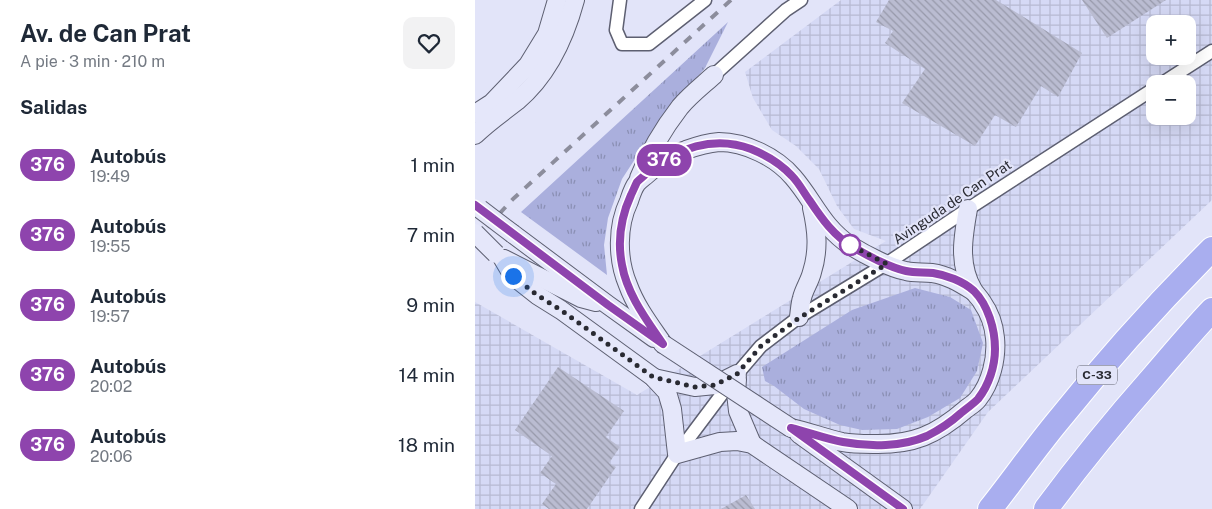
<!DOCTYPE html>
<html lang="es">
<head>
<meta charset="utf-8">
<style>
	body { margin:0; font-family:"Public Sans",sans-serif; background:#f2f2f3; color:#1f2937; height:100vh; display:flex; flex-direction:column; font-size:19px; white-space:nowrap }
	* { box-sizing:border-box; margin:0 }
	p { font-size:16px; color:#747a83 }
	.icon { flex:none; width:28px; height:28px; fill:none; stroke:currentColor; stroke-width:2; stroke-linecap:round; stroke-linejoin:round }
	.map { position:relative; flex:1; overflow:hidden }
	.details { display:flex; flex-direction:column; background:#fff; width:475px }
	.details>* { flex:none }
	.badge { padding:0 10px; border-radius:16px; font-size:18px; line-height:32px }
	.fabs { position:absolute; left:671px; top:15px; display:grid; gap:10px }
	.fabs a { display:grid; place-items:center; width:50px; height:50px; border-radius:10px; background:#fff; box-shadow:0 5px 20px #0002; font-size:25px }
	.you { position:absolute; width:25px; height:25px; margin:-12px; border:4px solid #fff; border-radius:50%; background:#1a73e8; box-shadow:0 0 0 8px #1a73e833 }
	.map>.badge { position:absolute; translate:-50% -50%; box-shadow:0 0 0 2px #fff }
	h2 { padding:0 20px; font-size:19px; line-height:45px }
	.round { display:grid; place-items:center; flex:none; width:52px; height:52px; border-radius:10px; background:#f2f2f3 }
	.overview { display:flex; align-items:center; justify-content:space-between; height:85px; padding:0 20px }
	h1 { font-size:24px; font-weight:700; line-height:38px }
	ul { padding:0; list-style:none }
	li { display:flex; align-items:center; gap:15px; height:70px; padding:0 20px }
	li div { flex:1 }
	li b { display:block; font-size:19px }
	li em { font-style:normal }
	li .badge { min-width:55px; font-weight:700; text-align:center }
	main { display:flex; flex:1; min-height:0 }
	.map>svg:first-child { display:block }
	.industrial { fill:url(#industrial-grid); fill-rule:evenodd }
	.grass { fill:url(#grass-tufts) }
	.building { fill:url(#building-back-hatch) }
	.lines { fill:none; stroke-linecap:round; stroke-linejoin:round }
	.street-casing { stroke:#5d5f71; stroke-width:15 }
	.secondary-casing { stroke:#5d5f71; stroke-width:20 }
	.highway-casing { stroke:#fff; stroke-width:26 }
	.street { stroke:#fff; stroke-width:12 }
	.secondary { stroke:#e5e7fa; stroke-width:18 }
	.highway { stroke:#a9aeef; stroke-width:24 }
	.rail { stroke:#8c8d9c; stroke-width:4; stroke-dasharray:9 9; stroke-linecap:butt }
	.secondary-bridge-casing { stroke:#5d5f71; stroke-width:20; stroke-linecap:butt }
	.secondary-bridge { stroke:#e5e7fa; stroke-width:18 }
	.line-casing { stroke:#fff; stroke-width:11 }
	.line { stroke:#8e44ad; stroke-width:8 }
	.walk { stroke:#292a32; stroke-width:5; stroke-dasharray:0 9 }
	.stop-dot { fill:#fff; stroke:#8e44ad; stroke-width:2.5 }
	.labels { text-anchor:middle; stroke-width:4.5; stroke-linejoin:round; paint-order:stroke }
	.shield { fill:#e2e4f9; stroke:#60626e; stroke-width:1 }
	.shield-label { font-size:12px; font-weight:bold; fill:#292a32 }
	.street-label { font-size:14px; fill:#292a32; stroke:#e2e4f9 }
</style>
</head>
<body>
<main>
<section class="details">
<div class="overview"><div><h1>Av. de Can Prat</h1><p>A pie · 3 min · 210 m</p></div><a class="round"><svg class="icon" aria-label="heart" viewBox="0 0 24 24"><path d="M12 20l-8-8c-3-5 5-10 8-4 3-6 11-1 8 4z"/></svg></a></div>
<h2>Salidas</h2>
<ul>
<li><span class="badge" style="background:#8e44ad;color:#fff">376</span><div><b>Autobús</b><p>19:49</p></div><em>1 min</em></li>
<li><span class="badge" style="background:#8e44ad;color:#fff">376</span><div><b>Autobús</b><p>19:55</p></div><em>7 min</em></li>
<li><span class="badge" style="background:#8e44ad;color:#fff">376</span><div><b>Autobús</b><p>19:57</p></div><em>9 min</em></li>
<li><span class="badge" style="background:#8e44ad;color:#fff">376</span><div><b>Autobús</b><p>20:02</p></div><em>14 min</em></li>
<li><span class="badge" style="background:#8e44ad;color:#fff">376</span><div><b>Autobús</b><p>20:06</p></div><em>18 min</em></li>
</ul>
</section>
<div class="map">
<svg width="737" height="509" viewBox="0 0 737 509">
	<defs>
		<pattern id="industrial-grid" width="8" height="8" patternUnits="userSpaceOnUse" patternTransform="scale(1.25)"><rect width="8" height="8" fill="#d5d9f5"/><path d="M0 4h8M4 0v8" fill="none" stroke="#b7bad2"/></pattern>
		<pattern id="grass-tufts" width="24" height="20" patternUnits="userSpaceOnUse" patternTransform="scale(1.25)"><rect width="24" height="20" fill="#aaafdd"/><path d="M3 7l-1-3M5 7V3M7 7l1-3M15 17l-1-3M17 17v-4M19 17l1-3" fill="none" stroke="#8a8fb4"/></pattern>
		<pattern id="building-back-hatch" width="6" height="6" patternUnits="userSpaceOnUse" patternTransform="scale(1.25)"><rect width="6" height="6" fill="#babcd1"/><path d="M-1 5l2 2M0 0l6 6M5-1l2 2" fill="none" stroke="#9799aa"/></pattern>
	</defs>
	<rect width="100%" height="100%" fill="#e2e4f9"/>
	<!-- industrial -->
	<path class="industrial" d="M366,0H737V200L513,412L445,509H0V302L162,395L411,241L379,229L362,206L344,169L321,146L297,130L278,98L270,72ZM680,24H712V56H680ZM680,84H712V116H680Z"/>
	<!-- grass -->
	<g class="grass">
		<path d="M253,22L230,68L186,119L147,179L133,218L129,245L132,275L46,212Z"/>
		<path d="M440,288L475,297L496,310L508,343L502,371L485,398L453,417L422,429L387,430L365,425L329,409L299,386L290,381L287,367L377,310Z"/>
	</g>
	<!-- building -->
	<g class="building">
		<path d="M414,0H521L607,53L583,97L566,86L541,127L520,115L500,146L427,103L450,69L410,43L418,31L401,22Z"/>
		<path d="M607,0H691L632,38Z"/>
		<path d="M83,367L149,411L131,437L145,447L134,463L141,467L112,509H74L67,504L81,484L65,473L77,456L40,430Z"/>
		<path d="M271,495L280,509H246Z"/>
	</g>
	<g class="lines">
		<defs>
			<g id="street">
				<path d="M145,0L141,30L147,44H174L230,0"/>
				<path d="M239,75L311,10L326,0"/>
				<path d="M686,84L737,51"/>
				<path d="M166,509L202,454L262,374L286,346L324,317L411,264L493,209L680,88"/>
			</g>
			<g id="secondary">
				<path d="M0,114L17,103L53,65L72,34L82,0"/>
				<path d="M0,135C13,122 28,112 42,101C72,76 90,37 100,0"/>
				<path d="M164,178C174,153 188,129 205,107C215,95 228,85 239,75"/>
				<path d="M38,234L133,305L179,338"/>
				<path d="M28,259L38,276L62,295L86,310L178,377L192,392L197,409L202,454L245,442L262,441L277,444L373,509"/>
				<path d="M29,259L106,298L121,302"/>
				<path d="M324,317C325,311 325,304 327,298C329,289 335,281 337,272C344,250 342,230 337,208"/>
				<path d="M188,344C175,325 161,307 153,285C142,259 142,226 154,201C156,195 158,188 162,183C164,181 167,178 170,176C182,165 195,155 211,150C222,146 233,143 244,142C270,142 301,157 318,177C339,201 347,227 376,246C389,254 415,268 431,271C439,273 448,272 457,273C472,275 485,283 498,291"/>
				<path d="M179,378L220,387L240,385L262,374"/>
				<path d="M262,379L261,393L263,411L277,444"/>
				<path d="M316,428C333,432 350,438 367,442C377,444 388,444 398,444C438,445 461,435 491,409C495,406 500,403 503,399C516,383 522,358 520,338C519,326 514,312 507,302C505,298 501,295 498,290C483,264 488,237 493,209"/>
				<path d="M324,434L428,509"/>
			</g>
			<g id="highway">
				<path d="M515,509C538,480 559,450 582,422C631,361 683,303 737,249"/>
				<path d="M571,509C605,463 641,419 679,376C698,354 717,331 737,310"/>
			</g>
		</defs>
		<!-- street casing -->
		<use href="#street" class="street-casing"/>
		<!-- secondary casing -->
		<use href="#secondary" class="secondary-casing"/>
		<!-- highway casing -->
		<use href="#highway" class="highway-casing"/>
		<!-- street -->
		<use href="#street" class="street"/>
		<!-- secondary -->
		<use href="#secondary" class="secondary"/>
		<!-- highway -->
		<use href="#highway" class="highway"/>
		<!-- rail -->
		<path class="rail" d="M0,240L38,199L256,0"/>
		<defs>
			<g id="secondary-bridge">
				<path d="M5,209L38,234"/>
				<path d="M0,233L21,254"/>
				<path d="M188,344L316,428"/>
			</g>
		</defs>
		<!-- secondary-bridge casing -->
		<use href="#secondary-bridge" class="secondary-bridge-casing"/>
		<!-- secondary-bridge -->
		<use href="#secondary-bridge" class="secondary-bridge"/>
	</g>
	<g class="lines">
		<defs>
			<path id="line" d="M0,205L133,305L188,344C171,319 152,294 147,265C142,240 146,217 156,195C158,191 160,186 162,182C165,179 169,176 172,173C201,148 239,135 276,149C291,155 306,164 317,176C324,183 329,193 335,201C347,219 359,236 378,247C391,255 416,268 431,271C440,273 449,272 458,273C471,275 488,281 499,291C513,305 520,329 520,349C520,366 514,385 503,399C498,404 491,409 486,413C476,422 464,430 452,436C427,447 395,447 368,442C351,439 333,432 316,428L428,509"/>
		</defs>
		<!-- line casing -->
		<use href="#line" class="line-casing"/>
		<!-- line -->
		<use href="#line" class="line"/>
		<!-- walk -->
		<path class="walk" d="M38,276L62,295L86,310L178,377L220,387L240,385L262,374L286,346L324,318L412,264L375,245"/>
	</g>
	<!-- markers -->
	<circle class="stop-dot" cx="375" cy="245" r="10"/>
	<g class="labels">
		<!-- shield labels -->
		<rect class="shield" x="602" y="365.5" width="40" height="19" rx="4"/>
		<g class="shield-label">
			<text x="622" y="379">C-33</text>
		</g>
		<!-- street labels -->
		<g class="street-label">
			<text transform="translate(477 202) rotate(-34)" y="5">Avinguda de Can Prat</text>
		</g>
	</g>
</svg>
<div class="fabs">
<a>+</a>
<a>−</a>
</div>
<div class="you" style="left:38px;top:276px"></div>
<b class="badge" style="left:189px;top:160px;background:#8e44ad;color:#fff">376</b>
</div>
</main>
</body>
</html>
